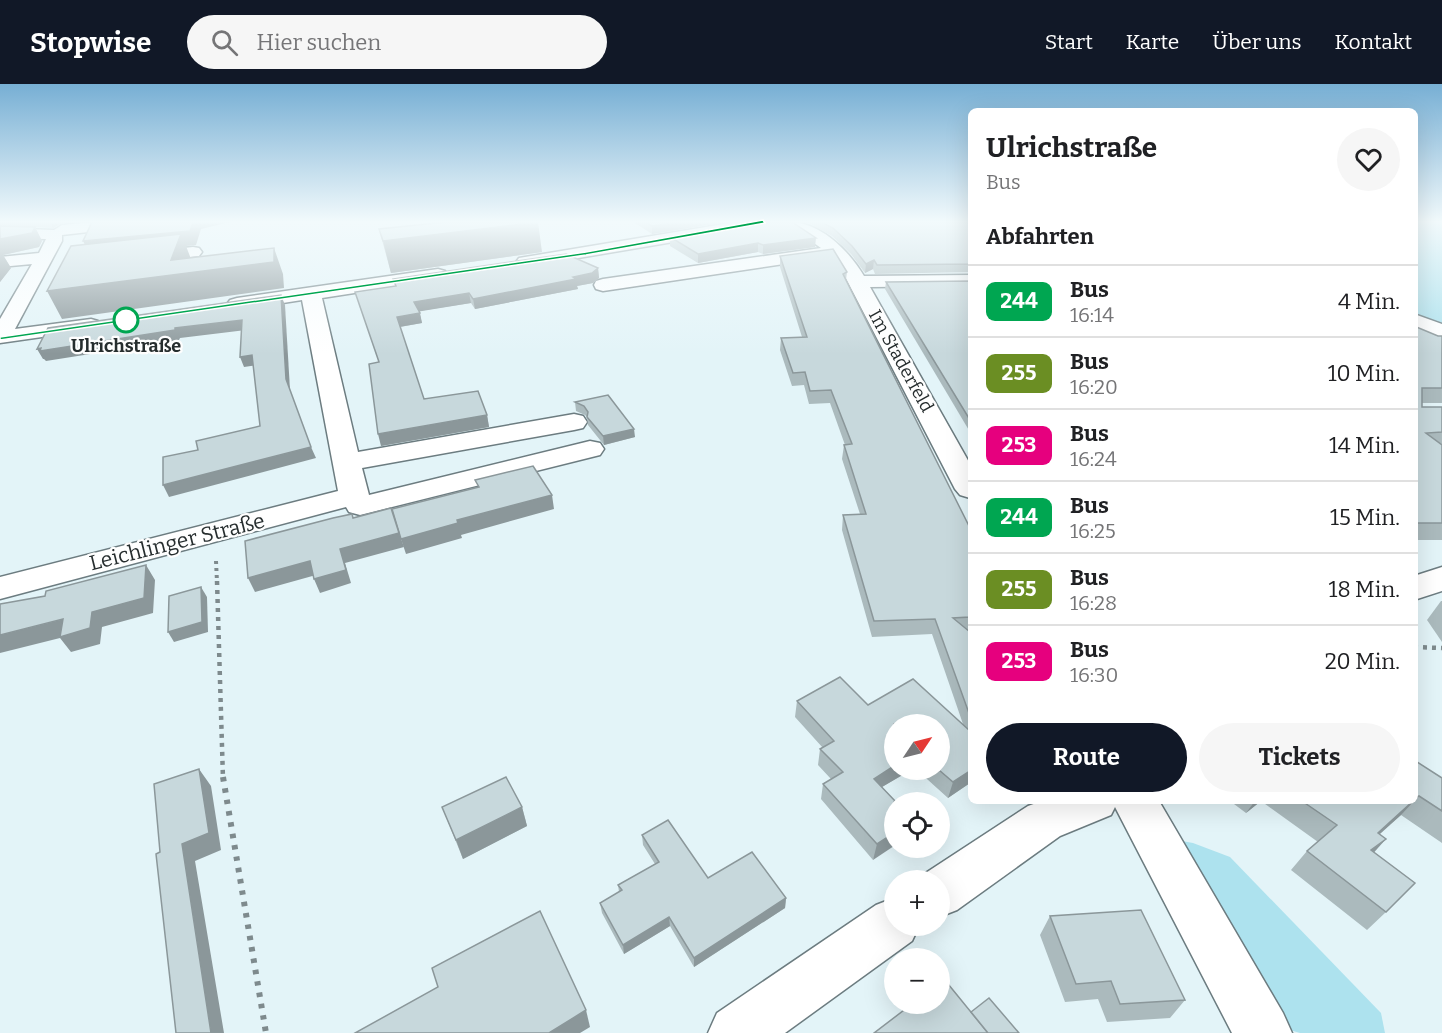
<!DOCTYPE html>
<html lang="de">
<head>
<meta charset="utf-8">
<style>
	body { margin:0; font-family:Bitter,serif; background:#f6f6f6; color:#202124; height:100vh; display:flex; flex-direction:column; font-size:22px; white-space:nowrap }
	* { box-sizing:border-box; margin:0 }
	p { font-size:20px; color:#757577 }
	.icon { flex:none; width:33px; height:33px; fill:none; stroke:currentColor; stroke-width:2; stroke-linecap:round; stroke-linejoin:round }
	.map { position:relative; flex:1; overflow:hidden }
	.sheet { position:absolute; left:968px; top:24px; width:450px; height:696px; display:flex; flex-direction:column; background:#fff; border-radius:9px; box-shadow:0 6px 24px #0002 }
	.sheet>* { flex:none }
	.badge { padding:0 12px; border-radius:9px; font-size:21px; line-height:39px }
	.needle { width:39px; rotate:55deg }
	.fabs { position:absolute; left:884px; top:630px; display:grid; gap:12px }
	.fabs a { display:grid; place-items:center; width:66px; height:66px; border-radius:50%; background:#fff; box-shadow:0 6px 24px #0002; font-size:30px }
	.map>.badge { position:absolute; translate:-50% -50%; box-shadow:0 0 0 3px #fff }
	h2 { padding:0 18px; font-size:22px; line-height:54px }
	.round { display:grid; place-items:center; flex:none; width:63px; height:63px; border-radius:32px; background:#f6f6f6 }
	.summary { display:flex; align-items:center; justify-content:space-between; height:102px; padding:0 18px }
	h1 { font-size:28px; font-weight:700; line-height:45px }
	.primary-button { display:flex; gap:12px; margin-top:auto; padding:12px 18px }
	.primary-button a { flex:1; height:69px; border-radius:36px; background:#111827; color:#fff; font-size:24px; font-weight:700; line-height:69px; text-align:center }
	.primary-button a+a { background:#f6f6f6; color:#202124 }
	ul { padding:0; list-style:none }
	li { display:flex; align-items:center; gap:18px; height:72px; padding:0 18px; border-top:2px solid #e0e0e0 }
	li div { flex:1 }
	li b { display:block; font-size:22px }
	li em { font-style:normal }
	li .badge { min-width:66px; font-weight:700; text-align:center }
	header { display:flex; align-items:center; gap:36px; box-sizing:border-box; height:84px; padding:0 30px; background:#111827; color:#fff }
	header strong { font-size:28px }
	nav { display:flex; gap:33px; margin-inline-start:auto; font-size:21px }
	.search { width:420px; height:54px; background:#f6f6f6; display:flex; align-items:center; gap:15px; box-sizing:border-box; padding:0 21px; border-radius:33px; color:#757577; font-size:22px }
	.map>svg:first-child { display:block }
	.green { fill:#ade2ee }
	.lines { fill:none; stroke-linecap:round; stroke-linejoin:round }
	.minor-casing { stroke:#6c7c80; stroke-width:3 }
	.path-far4 { stroke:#7e8a8d; stroke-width:2; stroke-dasharray:1.5 2; stroke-linecap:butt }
	.path-far3 { stroke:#7e8a8d; stroke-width:3; stroke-dasharray:2 3; stroke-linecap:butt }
	.path-far2 { stroke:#7e8a8d; stroke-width:4; stroke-dasharray:3 4; stroke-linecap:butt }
	.path-far1 { stroke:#7e8a8d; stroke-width:4.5; stroke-dasharray:4 5; stroke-linecap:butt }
	.path { stroke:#7e8a8d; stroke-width:6; stroke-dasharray:4.5 7; stroke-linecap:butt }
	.minor { fill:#fff; fill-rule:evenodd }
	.wall { fill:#abbabd }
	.shaded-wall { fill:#8b979a }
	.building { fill:#c7d8dc; stroke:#8b979a; stroke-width:1.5 }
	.line { fill:#00a651; stroke:#fff; stroke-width:1.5 }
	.stop-dot { fill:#fff; stroke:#00a651; stroke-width:3 }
	.labels { text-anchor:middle; stroke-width:4.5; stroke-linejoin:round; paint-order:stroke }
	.far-stop-label { font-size:18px; font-weight:bold; fill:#262d2e; stroke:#fefefe }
	.far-street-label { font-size:18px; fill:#262d2e; stroke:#fefefe }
	.street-label { font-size:21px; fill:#262d2e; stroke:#fefefe }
</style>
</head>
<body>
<header>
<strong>Stopwise</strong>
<div class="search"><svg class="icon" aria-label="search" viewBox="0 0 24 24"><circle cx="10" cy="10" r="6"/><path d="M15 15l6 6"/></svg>Hier suchen</div>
<nav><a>Start</a><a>Karte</a><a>Über uns</a><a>Kontakt</a></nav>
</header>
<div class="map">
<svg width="1442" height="949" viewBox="0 0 1442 949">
	<rect width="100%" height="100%" fill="#e3f4f8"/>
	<!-- green -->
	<g class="green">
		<path d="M1414,138H1442V242L1415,232Z"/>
		<path d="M1171,755L1193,759L1230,773L1381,929L1385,949H1300L1280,943Z"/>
	</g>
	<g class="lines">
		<defs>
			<g id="minor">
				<path d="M94,138H140L132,143L62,151V157L15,245L91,235L98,237L102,241L98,245L0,259V235L32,180L0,183V173L39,169L46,155L0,154V144L54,146L62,141Z"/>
				<path d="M736,138H770L762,143L525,183L519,182L516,178L519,174L525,173Z"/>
				<path d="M784,138C817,135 848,165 864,192L970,191V202L870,203L970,380V414L960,411L955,405L838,179L831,171L824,174L603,207L596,205L594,201L596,197L603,195L821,164Z"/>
				<path d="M193,163L199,164L202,168L199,172L144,178L138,177L135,173L138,169L144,168Z"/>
				<path d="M438,185L445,187L447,191L445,195L322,214L358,368L574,330L583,332L587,338L583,344L574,346L362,384L369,411L590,357L600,359L604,365L600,371L360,431L349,428L346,423L0,515V493L338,407L302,216L237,226L230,224L227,220L230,216L237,214Z"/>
				<path d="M1414,230L1442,240V253L1414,244Z"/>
				<path d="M1442,483V507L1414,516V492Z"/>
				<path d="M1042,717H1159L1283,929L1292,949H1232L1115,723L1111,731L1060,752L957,826L939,833V796H919L921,792L1028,722Z"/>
				<path d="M894,814V842H919L912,857L785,949H708L717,929L876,821Z"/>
			</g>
		</defs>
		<!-- minor casing -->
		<use href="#minor" class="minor-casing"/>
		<!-- path-far4 -->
		<path class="path-far4" d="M124,229L126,223"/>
		<!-- path-far3 -->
		<path class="path-far3" d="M121,236L124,227"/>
		<!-- path-far2 -->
		<path class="path-far2" d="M216,477L217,498"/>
		<!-- path-far1 -->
		<g class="path-far1">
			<path d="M217,497L223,695"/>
			<path d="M1414,563L1442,564"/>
		</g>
		<!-- path -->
		<path class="path" d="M223,693L266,949"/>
		<!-- minor -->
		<use href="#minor" class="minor"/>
	</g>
	<!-- wall -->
	<g class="wall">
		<path d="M0,138H74L62,139L53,144L35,143L42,157L39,163L3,171L11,184L0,198Z"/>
		<path d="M635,138H726L652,150L635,139Z"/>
		<path d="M802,138H970V188L875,190L873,185L865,189L851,170L832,152L809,139Z"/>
		<path d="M379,145L542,168L391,189Z"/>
		<path d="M670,153L815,163L763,170L758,168L698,179L670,162Z"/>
		<path d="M780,172L847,188L846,196L970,444V699L948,714L917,686H939V640L894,686H911L882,703L896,718L873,776L821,715L823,700L831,695L818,681L820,665L823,664L795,633L797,617L868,621L963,640L932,550L872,553L842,446L843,431L860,430L842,375L844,361H845L830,319L809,320L804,301L792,302L780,266L781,254L802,253L780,183Z"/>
		<path d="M598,184L599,194L593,199L577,202L578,205L475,225L471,219L419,227L422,239L400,243L424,315L487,331L489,343L381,362L379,278L358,217Z"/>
		<path d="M970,197V348L885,205L886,198Z"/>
		<path d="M1414,242L1438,252H1442V319H1422V323H1442V456H1414Z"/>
		<path d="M608,311L635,353L604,361L588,341L587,333L585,331L576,327L575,318Z"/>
		<path d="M1441,517H1442V558L1427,536Z"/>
		<path d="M1414,676L1442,694V759L1401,731L1379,750L1374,768L1386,828L1367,846L1291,786L1307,767L1318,758L1261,717L1246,729L1230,717H1414Z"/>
		<path d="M442,723H522L527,742L463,775Z"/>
		<path d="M642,751L708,794L786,814L785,824L694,883L670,842L624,870L602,829L600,819L619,808L618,801L655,780L643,761Z"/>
		<path d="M1050,832L1185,916L1170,934L1107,938L1098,915L1065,918L1040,851Z"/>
	</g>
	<!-- shaded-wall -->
	<g class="shaded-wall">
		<path d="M50,138H74L62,139L53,144Z"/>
		<path d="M193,138H230L201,145L196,161L186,162L191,175L274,164L283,190L284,204L62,235L47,207L91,172L83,157Z"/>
		<path d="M538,138L542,168L391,189L383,157Z"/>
		<path d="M679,138H726L652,150V142Z"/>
		<path d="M35,143L42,157L39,163L3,171L11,184L0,198V155Z"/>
		<path d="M816,154L815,163L763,170V161Z"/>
		<path d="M758,159V168L698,179V170Z"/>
		<path d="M874,176L873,185L865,189L866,180Z"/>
		<path d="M598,184L599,194L593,199L577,202L578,205L475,225L473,215L573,193Z"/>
		<path d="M469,209L471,219L416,228L414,218Z"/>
		<path d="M281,211L285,221L290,306L286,295Z"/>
		<path d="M420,229L422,239L399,243L397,233Z"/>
		<path d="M242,236L246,246L180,254L179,256L46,277L44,275H43L37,265L175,244Z"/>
		<path d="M252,271L257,281L244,283L240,273Z"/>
		<path d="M487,331L489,343L381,362L378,350Z"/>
		<path d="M634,345L635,353L604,361L603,352Z"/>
		<path d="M311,363L316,374L169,413L163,401Z"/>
		<path d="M552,411L554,425L461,451L462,454L406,470L401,455L457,436Z"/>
		<path d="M399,449L404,463L345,479L351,499L320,509L314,495L340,465Z"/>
		<path d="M310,477L316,491L255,508L248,494Z"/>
		<path d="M146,481L155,496L153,529L102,543L100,560L71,568L60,554L0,569V551L92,528Z"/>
		<path d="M201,503L207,513L208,548L174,558L168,548Z"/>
		<path d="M894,682V686H911L870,710L874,695Z"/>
		<path d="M199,685L211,702L221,766L195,777L224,949H211L182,760Z"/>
		<path d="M970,687V699L948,714L953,698Z"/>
		<path d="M1255,717H1261L1246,729Z"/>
		<path d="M1413,717H1414L1401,731L1360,768L1378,749Z"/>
		<path d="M522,723L527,742L463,775L456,756Z"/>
		<path d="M894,749V762L873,776L877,760Z"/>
		<path d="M1386,755L1369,774L1371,766Z"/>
		<path d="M786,814L785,824L694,883V874Z"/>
		<path d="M669,833L670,842L624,870L623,861Z"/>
		<path d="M586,926L590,943L580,949H549Z"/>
	</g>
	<!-- building -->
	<g class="building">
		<path d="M92,138H193L190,147L83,157Z"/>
		<path d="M446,138H538L383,157L379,145Z"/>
		<path d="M645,138H679L652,142Z"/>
		<path d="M760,138H792L816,154L763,161L758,159L698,170L670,153Z"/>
		<path d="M821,138H970V180L877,181L874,176L866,180L852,162L833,144Z"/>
		<path d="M0,142L35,143L32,149L0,155Z"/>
		<path d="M181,150L171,176L274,164V178L47,207L71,162Z"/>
		<path d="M833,165L847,188L843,190L970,444V533L953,534L970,548V632L935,535L874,537L843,431L866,430L844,361L852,360L831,306L810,307L805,288L793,289L781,254L807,253L780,172Z"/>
		<path d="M566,170L598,184L592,189L573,193L576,195L473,215L469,209L414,218L420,229L397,233L424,315L478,307L487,331L378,350L369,280L379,278L355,208L396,202L393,195Z"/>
		<path d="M970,197V336L886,198Z"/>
		<path d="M281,211L286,295L311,363L163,401V373L198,366L196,357L260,342L252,271L240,273L242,236L175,244V246L40,267L41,264L37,265L48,244Z"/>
		<path d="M1414,242L1438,252H1442V304H1422V323H1442V348L1426,349L1442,361V439H1414Z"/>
		<path d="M608,311L634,345L603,352L587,333L588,328L584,322L575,318Z"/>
		<path d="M533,382L552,411L457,436L458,439L401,455L392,425L479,403L475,396Z"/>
		<path d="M391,424L399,449L340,465L346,486L314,495L310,477L248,494L245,457L333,434L352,430L353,434Z"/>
		<path d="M146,481L144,514L92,528L90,544L60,553L63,535L0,551V520L45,512L46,507Z"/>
		<path d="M201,503L202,538L168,548L169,512Z"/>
		<path d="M840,593L868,621L913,595L970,647V687L953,698L939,686V640H894V682L874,695L896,718H894V749L877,760L823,700L843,688L820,665L834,657L797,617Z"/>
		<path d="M1414,676L1442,694V727L1419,712L1414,715Z"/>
		<path d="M199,685L209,749L182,760L211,949H176L156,770L160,768L154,700Z"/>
		<path d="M506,693L522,723L456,756L442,723Z"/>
		<path d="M1302,717H1413L1378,749L1386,755L1371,766L1415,799L1386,828L1307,767L1337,741Z"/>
		<path d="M668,736L708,794L752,768L786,814L694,874L669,833L623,861L600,819L622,806L618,801L659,778L642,751Z"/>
		<path d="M1141,826L1185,916L1120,920L1111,897L1076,900L1050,832Z"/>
		<path d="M540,827L586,926L549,949H355L438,903L432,884Z"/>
		<path d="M944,895L988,949H874L912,920H939V899Z"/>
		<path d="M989,914L1019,949H988L971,928Z"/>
	</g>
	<!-- sky -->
	<linearGradient id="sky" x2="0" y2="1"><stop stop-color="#77afd4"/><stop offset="0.51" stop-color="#f2fafc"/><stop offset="1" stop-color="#f2fafc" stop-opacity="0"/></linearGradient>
	<rect width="1442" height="270" fill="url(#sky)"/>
	<!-- line -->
	<path class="line" d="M763,136L765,139L586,171L0,256V253L586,168Z"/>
	<!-- markers -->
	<circle class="stop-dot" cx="126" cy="236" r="12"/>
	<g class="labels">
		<!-- far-stop labels -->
		<g class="far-stop-label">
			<text x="126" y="268">Ulrichstraße</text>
		</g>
		<!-- far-street labels -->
		<g class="far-street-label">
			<text transform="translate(901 277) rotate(61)" y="6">Im Staderfeld</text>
		</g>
		<!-- street labels -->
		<g class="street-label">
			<text transform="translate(177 458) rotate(-14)" y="7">Leichlinger Straße</text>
		</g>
	</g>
</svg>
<div class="fabs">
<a><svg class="needle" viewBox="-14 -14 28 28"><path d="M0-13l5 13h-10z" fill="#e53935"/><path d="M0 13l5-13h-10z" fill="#757577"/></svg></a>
<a><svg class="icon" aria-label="locate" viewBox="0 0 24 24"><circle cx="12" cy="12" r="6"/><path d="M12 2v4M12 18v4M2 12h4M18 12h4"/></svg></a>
<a>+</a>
<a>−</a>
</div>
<section class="sheet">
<div class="summary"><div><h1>Ulrichstraße</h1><p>Bus</p></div><a class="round"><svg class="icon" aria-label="heart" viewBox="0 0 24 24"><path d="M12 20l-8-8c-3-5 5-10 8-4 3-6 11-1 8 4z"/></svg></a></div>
<h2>Abfahrten</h2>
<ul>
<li><span class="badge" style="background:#00a651;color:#fff">244</span><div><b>Bus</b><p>16:14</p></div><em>4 Min.</em></li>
<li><span class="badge" style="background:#6b8e23;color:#fff">255</span><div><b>Bus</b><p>16:20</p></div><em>10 Min.</em></li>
<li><span class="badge" style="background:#e6007e;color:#fff">253</span><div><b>Bus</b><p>16:24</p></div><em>14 Min.</em></li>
<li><span class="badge" style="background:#00a651;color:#fff">244</span><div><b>Bus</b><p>16:25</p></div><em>15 Min.</em></li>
<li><span class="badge" style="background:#6b8e23;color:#fff">255</span><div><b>Bus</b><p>16:28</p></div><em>18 Min.</em></li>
<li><span class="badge" style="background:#e6007e;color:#fff">253</span><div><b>Bus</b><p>16:30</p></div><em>20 Min.</em></li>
</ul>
<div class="primary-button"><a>Route</a><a>Tickets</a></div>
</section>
</div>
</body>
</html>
